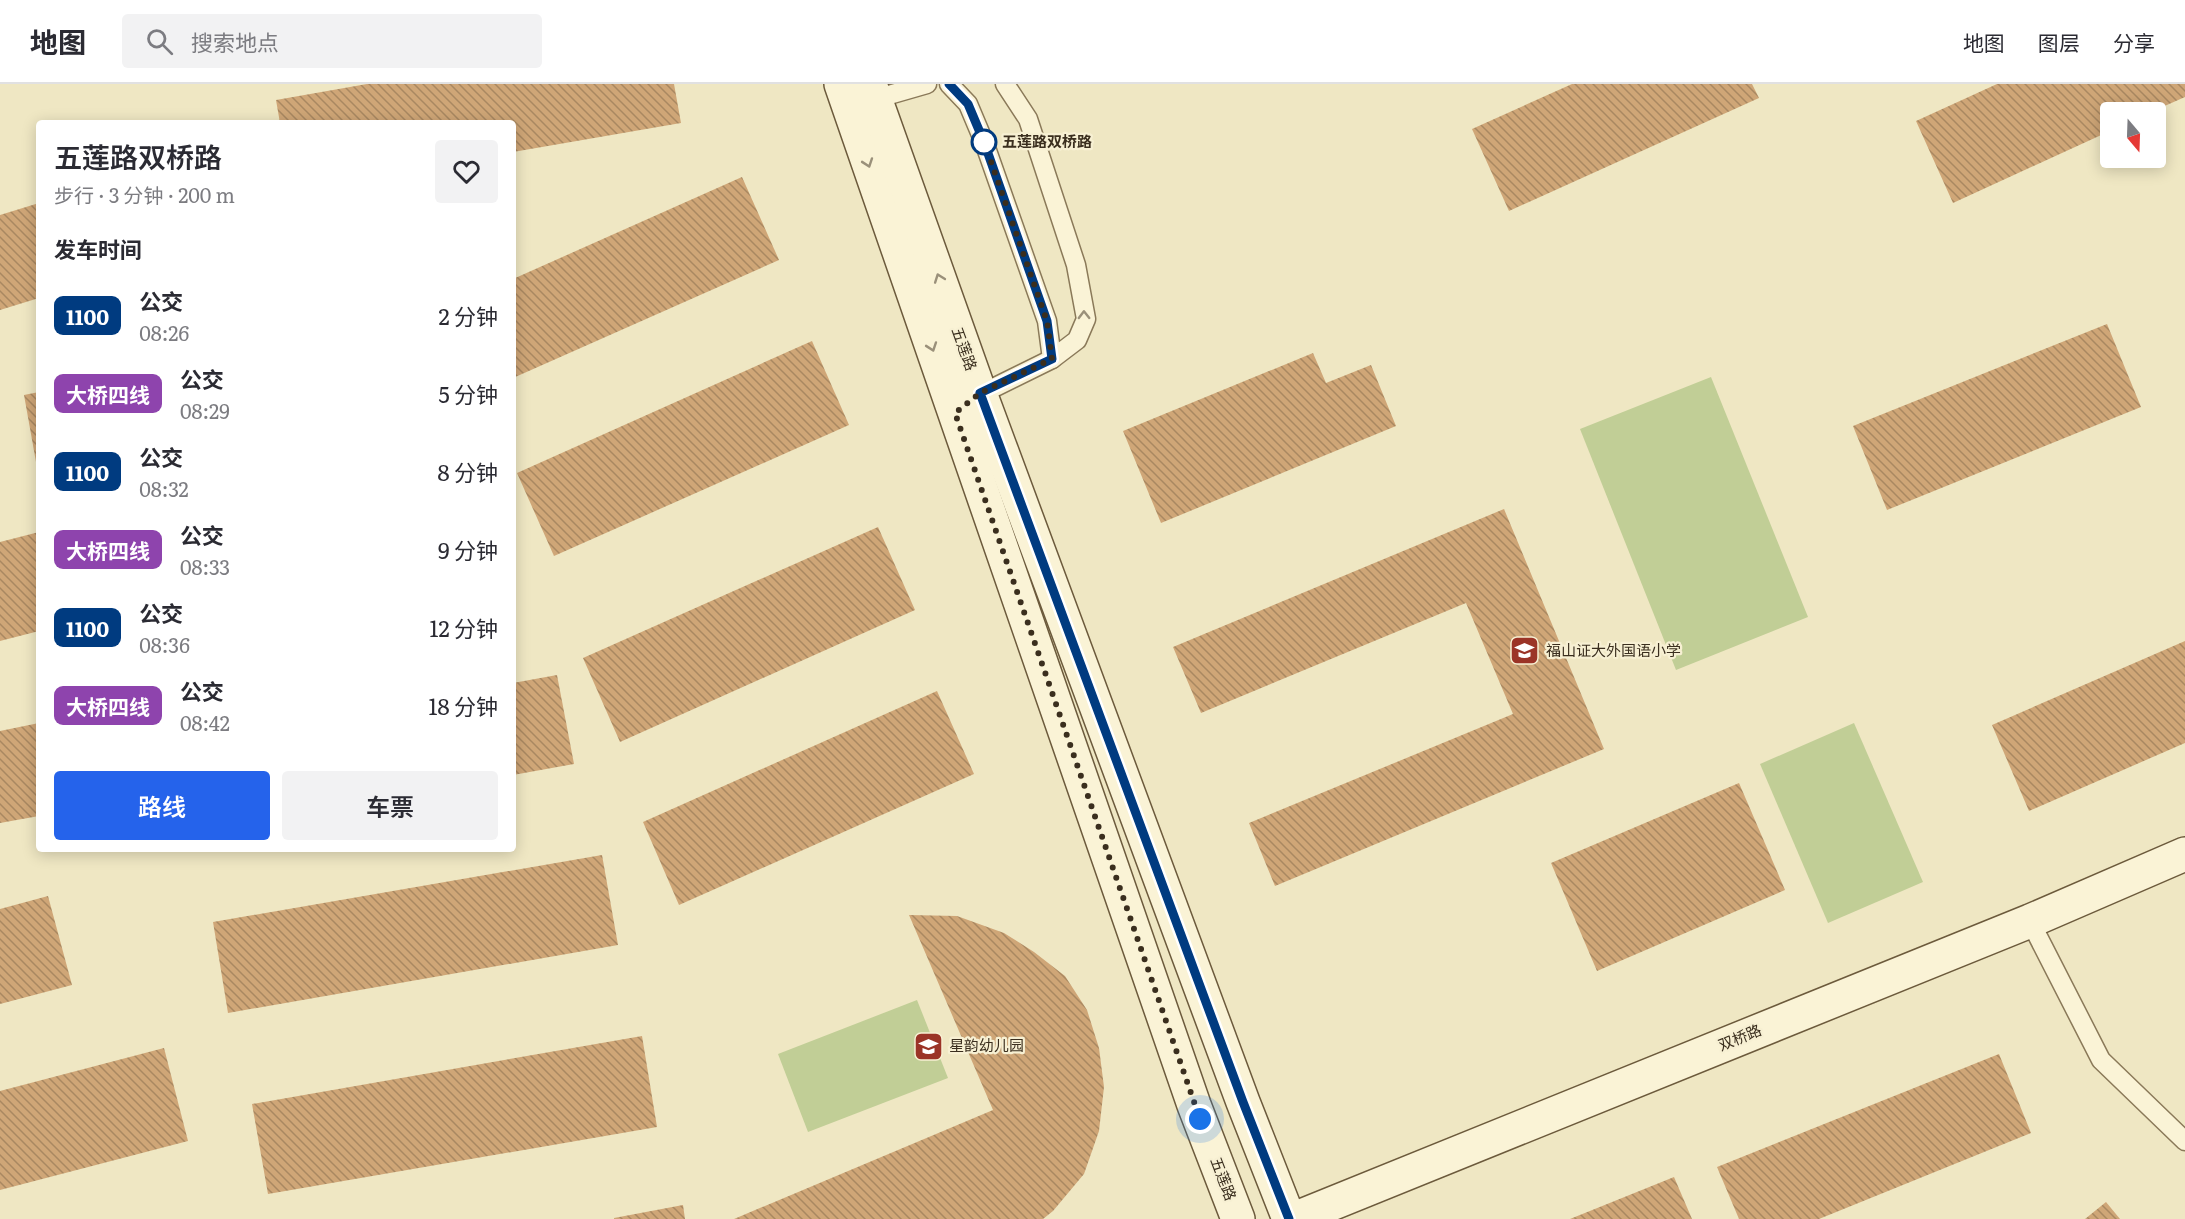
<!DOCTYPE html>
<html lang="zh">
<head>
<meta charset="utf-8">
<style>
	body { margin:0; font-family:Literata,"Noto Sans SC",serif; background:#f2f2f3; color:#2b2b33; height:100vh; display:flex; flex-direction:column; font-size:22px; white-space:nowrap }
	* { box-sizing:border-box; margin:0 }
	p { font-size:20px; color:#7c7c81 }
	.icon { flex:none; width:33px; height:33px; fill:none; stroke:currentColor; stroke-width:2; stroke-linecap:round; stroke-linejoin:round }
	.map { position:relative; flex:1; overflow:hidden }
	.panel { position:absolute; left:36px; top:36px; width:480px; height:732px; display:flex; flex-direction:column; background:#fff; border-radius:6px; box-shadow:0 3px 15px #0003 }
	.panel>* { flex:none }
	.badge { padding:0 12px; border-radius:9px; font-size:21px; line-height:39px }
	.needle { width:39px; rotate:161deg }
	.tools { position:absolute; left:2100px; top:18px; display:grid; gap:12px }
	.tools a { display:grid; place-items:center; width:66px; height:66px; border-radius:6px; background:#fff; box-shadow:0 3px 15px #0003; font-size:30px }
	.you { position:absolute; width:30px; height:30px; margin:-15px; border:4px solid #fff; border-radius:50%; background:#1a73e8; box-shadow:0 0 0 9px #1a73e833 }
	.map>.badge { position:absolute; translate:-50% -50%; box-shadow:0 0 0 3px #fff }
	h2 { padding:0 18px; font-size:22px; line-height:54px }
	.round { display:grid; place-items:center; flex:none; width:63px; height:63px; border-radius:6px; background:#f2f2f3 }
	.summary { display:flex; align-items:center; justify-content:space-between; height:102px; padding:0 18px }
	h1 { font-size:28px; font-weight:600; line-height:45px }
	.button { display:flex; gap:12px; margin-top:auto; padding:12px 18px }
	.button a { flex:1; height:69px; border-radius:6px; background:#2563eb; color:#fff; font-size:24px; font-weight:600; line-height:69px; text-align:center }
	.button a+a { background:#f2f2f3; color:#2b2b33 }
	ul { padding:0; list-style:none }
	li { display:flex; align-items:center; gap:18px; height:78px; padding:0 18px }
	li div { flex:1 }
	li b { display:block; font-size:22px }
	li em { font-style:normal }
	li .badge { min-width:66px; font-weight:700; text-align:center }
	header { display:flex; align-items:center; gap:36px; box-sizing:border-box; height:84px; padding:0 30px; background:#fff; border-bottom:2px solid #e1e1e2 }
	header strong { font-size:28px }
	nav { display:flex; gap:33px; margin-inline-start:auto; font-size:21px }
	.search { width:420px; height:54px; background:#f2f2f3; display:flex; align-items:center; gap:15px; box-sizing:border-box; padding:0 21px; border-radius:6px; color:#7c7c81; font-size:22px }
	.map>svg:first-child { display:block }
	.garden { fill:#c1ce96 }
	.building { fill:url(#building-back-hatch) }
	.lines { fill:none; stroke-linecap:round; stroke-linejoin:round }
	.lane-casing { stroke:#8a7959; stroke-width:21 }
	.secondary-casing { stroke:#6c5a3c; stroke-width:36 }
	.lane { stroke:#faf3d6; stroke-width:18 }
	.secondary { stroke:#faf3d6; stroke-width:33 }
	.oneway { stroke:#9a907a }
	.line-casing { stroke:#fff; stroke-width:14 }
	.line { stroke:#003b80; stroke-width:9 }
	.walk { stroke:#3a2e1e; stroke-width:6; stroke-dasharray:0 10.8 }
	.stop-dot { fill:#fff; stroke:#003b80; stroke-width:3 }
	.labels { text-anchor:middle; stroke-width:4.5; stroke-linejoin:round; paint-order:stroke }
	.stop-label { font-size:15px; font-weight:bold; fill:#3a2e1e; stroke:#f7f0d3; text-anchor:start }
	.street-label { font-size:15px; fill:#3a2e1e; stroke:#f7f0d3 }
	.poi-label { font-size:15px; fill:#3a2e1e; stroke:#f7f0d3; text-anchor:start }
</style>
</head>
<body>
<header>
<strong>地图</strong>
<div class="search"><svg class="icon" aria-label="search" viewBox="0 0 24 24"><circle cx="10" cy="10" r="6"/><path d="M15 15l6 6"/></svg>搜索地点</div>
<nav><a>地图</a><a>图层</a><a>分享</a></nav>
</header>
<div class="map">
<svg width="2185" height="1135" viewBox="0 0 2185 1135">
	<defs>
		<pattern id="building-back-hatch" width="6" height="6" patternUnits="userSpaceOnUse" patternTransform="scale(1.5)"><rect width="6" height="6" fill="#cfa677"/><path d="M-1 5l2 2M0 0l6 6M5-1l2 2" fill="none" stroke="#a98861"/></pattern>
	</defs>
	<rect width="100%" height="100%" fill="#efe7c3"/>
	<!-- garden -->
	<g class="garden">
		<path d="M1711,293L1808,533L1676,586L1580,345Z"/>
		<path d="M1854,639L1923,798L1828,839L1760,680Z"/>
		<path d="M917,916L948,994L808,1048L778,970Z"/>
	</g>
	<!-- building -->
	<g class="building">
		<path d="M367,0H674L681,39L513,68V39H280L276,16Z"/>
		<path d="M1572,0H1752L1759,14L1509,127L1472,45Z"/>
		<path d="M1997,0H2185V13L2151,28H2110V47L1953,119L1916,37Z"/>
		<path d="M742,93L779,176L513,294V195Z"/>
		<path d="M39,119V214L0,226V131Z"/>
		<path d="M2107,240L2141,323L1887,426L1853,342Z"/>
		<path d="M812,257L849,341L554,472L517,389Z"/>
		<path d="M1313,269L1326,299L1371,281L1396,342L1161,439L1123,347Z"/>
		<path d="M39,308V389H38L24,311Z"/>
		<path d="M1504,425L1604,665L1275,802L1249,739L1513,630L1466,519L1201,629L1173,563Z"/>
		<path d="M878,443L915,526L620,658L583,574Z"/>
		<path d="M39,448V547L0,557V458Z"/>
		<path d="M2185,557V659L2029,727L1992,641Z"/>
		<path d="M557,591L574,680L513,691V599Z"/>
		<path d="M937,607L974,690L679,821L643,738Z"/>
		<path d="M39,639V732L0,739V647Z"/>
		<path d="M1739,699L1785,806L1597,887L1551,779Z"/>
		<path d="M602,771L618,861L228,929L213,838Z"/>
		<path d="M48,812L72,901L0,920V825Z"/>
		<path d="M909,831L957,832L1004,849L1034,868L1065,892L1087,926L1099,964L1104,1003L1099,1047L1084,1090L1053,1127L1043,1135H734L993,1026Z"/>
		<path d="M642,952L657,1043L268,1110L252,1020Z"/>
		<path d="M164,964L188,1057L0,1106V1007Z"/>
		<path d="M1999,970L2031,1049L1819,1135H1739L1717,1083Z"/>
		<path d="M1674,1093L1692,1135H1570Z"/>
		<path d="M2106,1118L2120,1135H2085Z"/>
		<path d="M683,1121L685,1135H614V1134Z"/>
	</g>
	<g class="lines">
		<defs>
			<g id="lane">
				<path d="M949,0L968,20L984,58L1047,237L1052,275"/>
				<path d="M868,17L927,0"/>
				<path d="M975,313L1052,275L1077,256L1086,235L1076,181L1028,35L1005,0"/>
				<path d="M2030,837L2101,976L2185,1057"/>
			</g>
			<g id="secondary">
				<path d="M841,0L1194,1021L1238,1135"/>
				<path d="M870,0L980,309L1243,1018L1289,1135"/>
				<path d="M1294,1135L2030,837L2185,770"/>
			</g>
		</defs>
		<!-- lane casing -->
		<use href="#lane" class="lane-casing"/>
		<!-- secondary casing -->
		<use href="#secondary" class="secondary-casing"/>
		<!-- lane -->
		<use href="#lane" class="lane"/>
		<!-- secondary -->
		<use href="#secondary" class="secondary"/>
	</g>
	<!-- one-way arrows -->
	<defs><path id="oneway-chevron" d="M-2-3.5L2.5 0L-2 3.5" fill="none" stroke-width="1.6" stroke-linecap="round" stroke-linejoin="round" transform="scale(1.5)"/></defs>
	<g class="oneway">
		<use href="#oneway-chevron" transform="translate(868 79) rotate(71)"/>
		<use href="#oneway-chevron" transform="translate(939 194) rotate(-110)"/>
		<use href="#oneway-chevron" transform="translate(1084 231) rotate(-91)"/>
		<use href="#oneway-chevron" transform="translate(932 263) rotate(71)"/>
	</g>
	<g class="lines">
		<defs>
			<path id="line" d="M949,0L968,20L984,58L1047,237L1052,275L980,309L1243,1018L1289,1135"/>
		</defs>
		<!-- line casing -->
		<use href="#line" class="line-casing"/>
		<!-- line -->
		<use href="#line" class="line"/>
		<!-- walk -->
		<path class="walk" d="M984,58L1047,237L1052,275L980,309L955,329L1200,1035"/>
	</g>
	<!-- icons -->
	<defs>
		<symbol id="school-square" viewBox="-11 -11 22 22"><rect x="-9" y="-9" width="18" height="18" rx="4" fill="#9b3427" stroke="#f7f0d3"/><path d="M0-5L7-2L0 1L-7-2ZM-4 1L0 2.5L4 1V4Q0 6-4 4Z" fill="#fff"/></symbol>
	</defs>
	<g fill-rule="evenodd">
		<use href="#school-square" x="1508" y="550" width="33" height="33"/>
		<use href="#school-square" x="912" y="946" width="33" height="33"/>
	</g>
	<!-- markers -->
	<circle class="stop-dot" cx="984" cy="58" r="12"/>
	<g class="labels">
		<!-- stop labels -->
		<g class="stop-label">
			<text x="1002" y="63">五莲路双桥路</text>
		</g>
		<!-- street labels -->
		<g class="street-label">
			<text transform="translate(964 265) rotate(70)" y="5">五莲路</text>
			<text transform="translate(1740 954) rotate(-22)" y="5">双桥路</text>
			<text transform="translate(1223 1095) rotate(69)" y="5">五莲路</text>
		</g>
		<!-- poi labels -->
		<g class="poi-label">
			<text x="1546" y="572">福山证大外国语小学</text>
			<text x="949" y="967">星韵幼儿园</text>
		</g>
	</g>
</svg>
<div class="tools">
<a><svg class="needle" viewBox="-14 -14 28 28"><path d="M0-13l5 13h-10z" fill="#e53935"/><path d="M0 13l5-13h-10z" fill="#7c7c81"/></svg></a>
</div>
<div class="you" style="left:1200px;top:1035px"></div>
<section class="panel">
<div class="summary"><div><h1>五莲路双桥路</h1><p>步行 · 3 分钟 · 200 m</p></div><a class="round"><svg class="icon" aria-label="heart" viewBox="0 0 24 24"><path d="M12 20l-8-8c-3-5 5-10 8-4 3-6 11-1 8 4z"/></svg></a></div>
<h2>发车时间</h2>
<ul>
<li><span class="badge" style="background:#003b80;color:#fff">1100</span><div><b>公交</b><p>08:26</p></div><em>2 分钟</em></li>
<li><span class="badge" style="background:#8e44ad;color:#fff">大桥四线</span><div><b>公交</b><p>08:29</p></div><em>5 分钟</em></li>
<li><span class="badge" style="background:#003b80;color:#fff">1100</span><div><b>公交</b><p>08:32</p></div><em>8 分钟</em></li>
<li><span class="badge" style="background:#8e44ad;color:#fff">大桥四线</span><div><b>公交</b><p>08:33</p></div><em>9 分钟</em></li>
<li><span class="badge" style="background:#003b80;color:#fff">1100</span><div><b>公交</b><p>08:36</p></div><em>12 分钟</em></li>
<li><span class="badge" style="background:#8e44ad;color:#fff">大桥四线</span><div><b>公交</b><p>08:42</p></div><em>18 分钟</em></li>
</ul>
<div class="button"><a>路线</a><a>车票</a></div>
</section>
</div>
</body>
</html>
